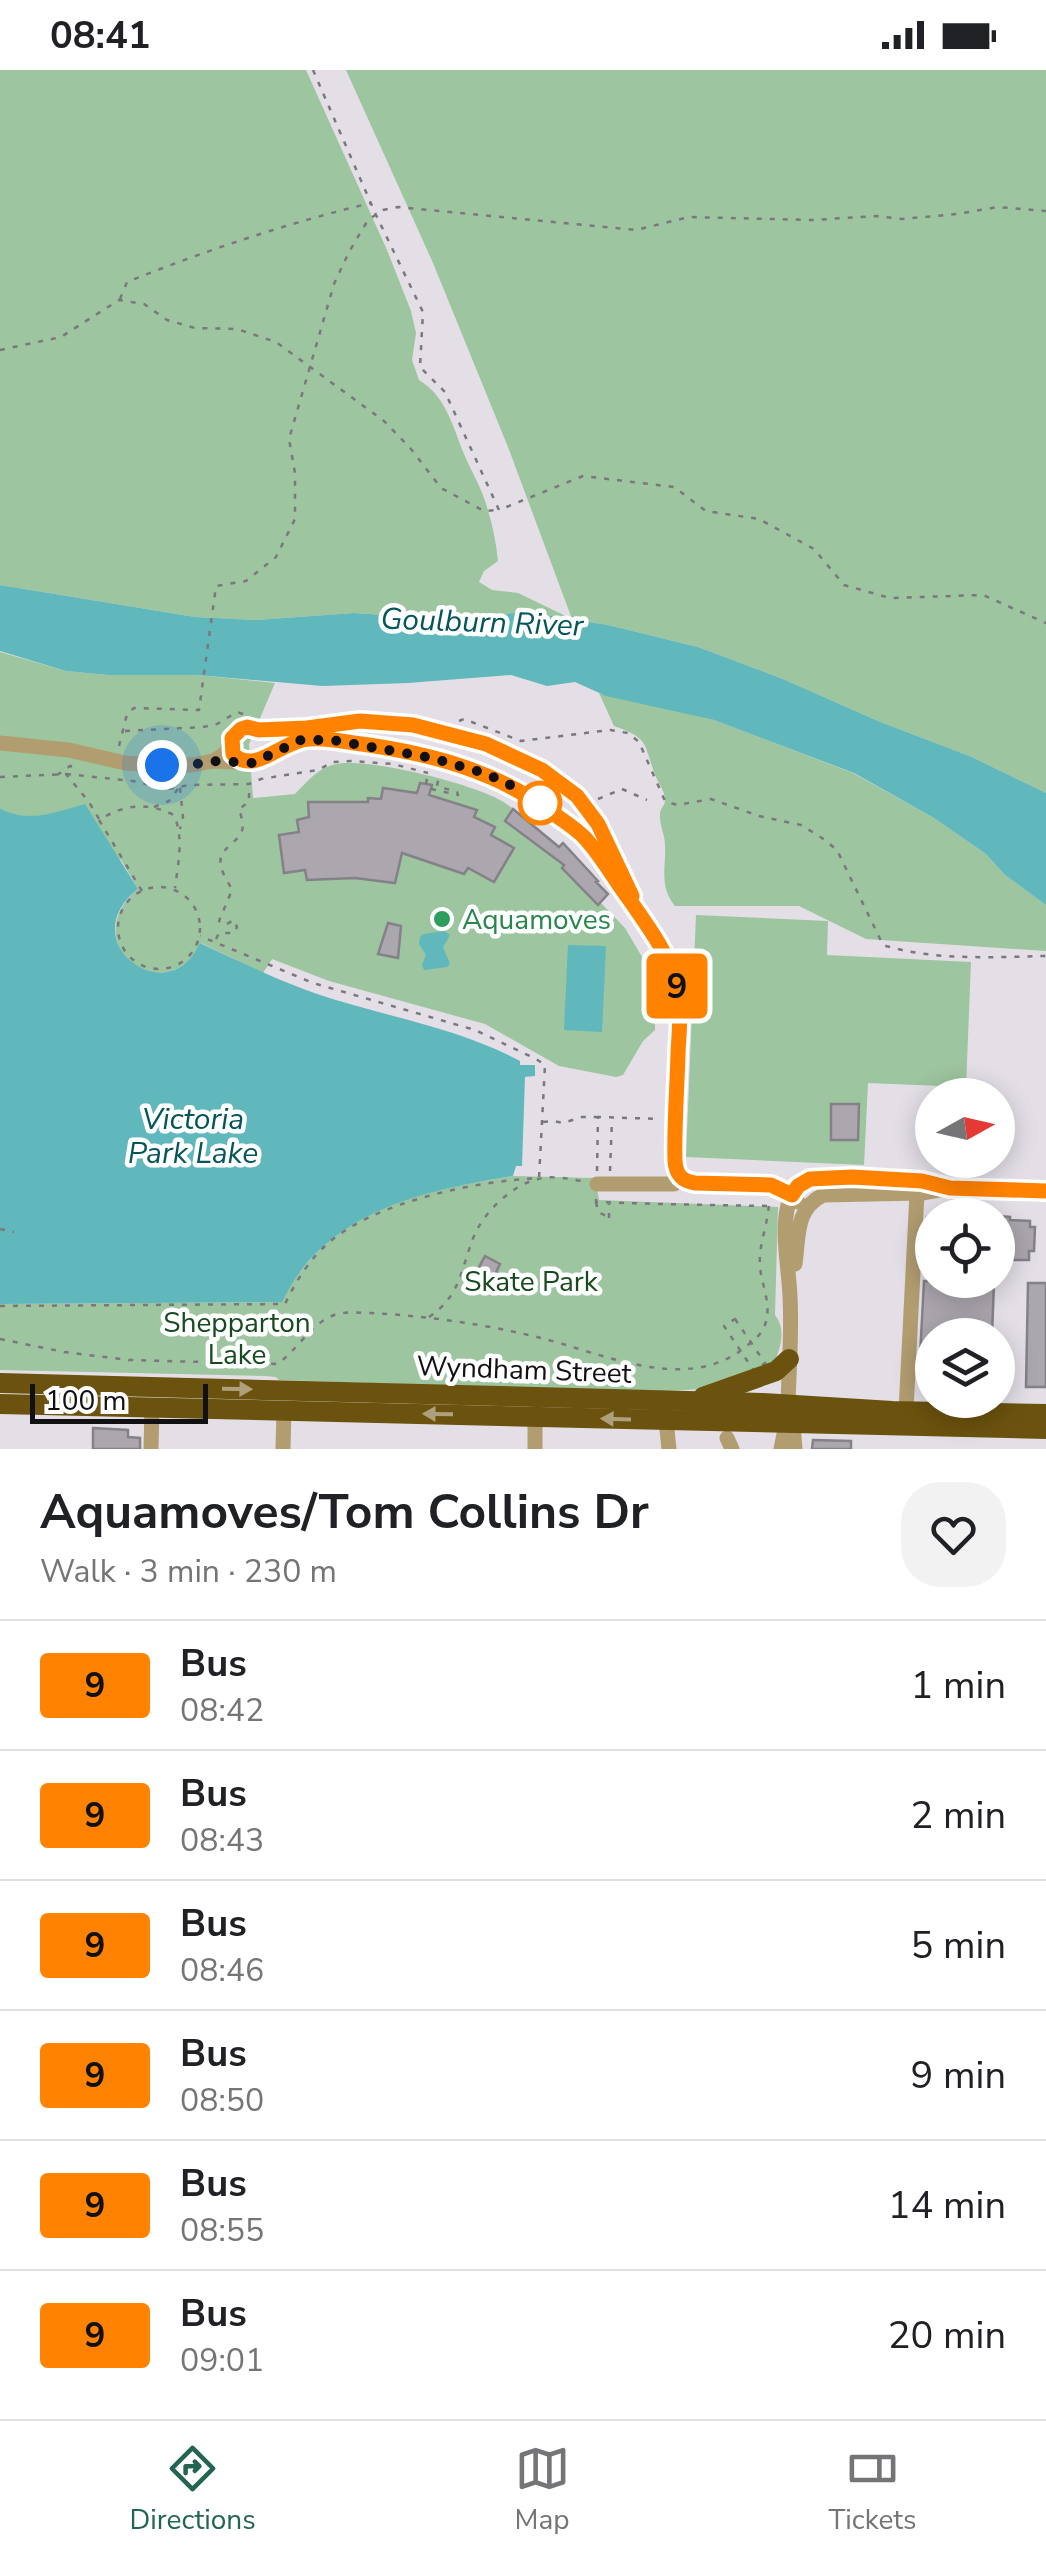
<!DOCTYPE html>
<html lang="en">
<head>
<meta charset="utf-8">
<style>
	body { margin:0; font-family:"Nunito Sans",sans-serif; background:#f2f2f2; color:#202124; height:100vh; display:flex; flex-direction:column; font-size:38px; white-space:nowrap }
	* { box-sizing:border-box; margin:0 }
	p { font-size:32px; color:#757577 }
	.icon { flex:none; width:55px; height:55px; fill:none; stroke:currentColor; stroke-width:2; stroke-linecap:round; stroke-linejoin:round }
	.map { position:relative; height:1379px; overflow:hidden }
	.drawer { display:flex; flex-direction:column; background:#fff; flex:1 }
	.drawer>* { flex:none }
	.badge { padding:0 20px; border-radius:8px; font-size:35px; line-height:65px }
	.needle { width:65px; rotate:82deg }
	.fabs { position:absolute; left:915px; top:1008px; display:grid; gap:20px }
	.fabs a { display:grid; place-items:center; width:100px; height:100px; border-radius:50%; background:#fff; box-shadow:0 5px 25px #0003; font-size:50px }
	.scale { position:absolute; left:30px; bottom:25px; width:178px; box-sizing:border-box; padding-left:10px; border:5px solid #111012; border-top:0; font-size:28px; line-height:35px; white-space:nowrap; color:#111012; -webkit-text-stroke:8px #fff; paint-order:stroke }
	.you { position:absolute; width:50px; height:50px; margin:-25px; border:8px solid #fff; border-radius:50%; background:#1a73e8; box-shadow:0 0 0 15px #1a73e833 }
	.map>.badge { position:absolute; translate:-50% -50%; box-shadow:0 0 0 5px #fff }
	.round { display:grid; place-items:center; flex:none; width:105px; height:105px; border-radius:40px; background:#f2f2f2 }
	.headline { display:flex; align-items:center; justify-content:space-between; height:170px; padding:0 40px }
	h1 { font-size:48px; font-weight:700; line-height:75px }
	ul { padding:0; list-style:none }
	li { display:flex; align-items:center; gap:30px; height:130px; padding:0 40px; border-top:2px solid #e0e0e0 }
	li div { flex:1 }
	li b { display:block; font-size:38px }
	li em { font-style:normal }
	li .badge { min-width:110px; font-weight:700; text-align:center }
	.status { display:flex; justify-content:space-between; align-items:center; height:70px; padding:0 50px; background:#fff; direction:ltr }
	.status svg { height:28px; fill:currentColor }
	.menu { display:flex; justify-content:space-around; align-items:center; height:140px; border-top:2px solid #e0e0e0; background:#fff; font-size:28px; color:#757577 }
	.menu a { display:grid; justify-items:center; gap:5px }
	.menu .on { color:#236452 }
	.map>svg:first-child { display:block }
	.green { fill:#9dc59f }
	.water { fill:#60b7bc }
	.building { fill:#aca7ae; stroke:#858188; stroke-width:2.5 }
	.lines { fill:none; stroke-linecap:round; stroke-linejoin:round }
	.path { stroke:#7b787d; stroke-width:2.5; stroke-dasharray:5 8; stroke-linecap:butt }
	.minor { stroke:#b29d71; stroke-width:15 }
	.highway { stroke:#6b520e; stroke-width:20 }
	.oneway { fill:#aea07a }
	.line-casing { stroke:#fff; stroke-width:22 }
	.line { stroke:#ff8200; stroke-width:15 }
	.walk { stroke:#111012; stroke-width:10; stroke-dasharray:0 18 }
	.stop-dot { fill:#fff; stroke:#ff8200; stroke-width:5 }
	.leisure-dot { fill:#2e9e5b; stroke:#fff; stroke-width:4 }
	.labels { text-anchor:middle; stroke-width:9; stroke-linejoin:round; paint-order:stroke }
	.leisure-label { font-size:28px; fill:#27864d; stroke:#fff; text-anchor:start }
	.park-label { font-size:28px; fill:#174b1f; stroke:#fff }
	.street-label { font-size:28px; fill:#111012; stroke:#fff }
	.water-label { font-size:30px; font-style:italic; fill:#05565a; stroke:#fff }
</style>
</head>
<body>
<div class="status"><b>08:41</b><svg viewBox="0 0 49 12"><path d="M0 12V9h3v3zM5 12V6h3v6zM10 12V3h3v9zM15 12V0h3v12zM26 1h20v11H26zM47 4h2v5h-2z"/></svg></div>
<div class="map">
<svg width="1046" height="1379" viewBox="0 0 1046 1379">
	<rect width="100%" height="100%" fill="#e4dfe7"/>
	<!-- green -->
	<g class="green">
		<path d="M0,0H306L387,180L411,241L416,263L412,290L419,310C446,326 453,357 464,384C470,399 479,413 484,428C491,448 496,470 498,491L484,501L479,512L492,520L518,523L572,549L508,377L433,193L346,0H1046V723L972,687L878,651L783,609L698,577L608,555L527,542L442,549L354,543L256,550L195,547L0,515Z"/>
		<path d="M0,582L66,601L108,605H197L275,613L249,674L253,728L295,724C306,713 316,700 332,695C361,685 473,714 500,730C514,738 526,749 539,759L538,761L556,780L563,773L608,824L601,833L625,858L655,909V960L643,971L623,1005L616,1007L559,996L485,954L329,911L272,889L263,903L201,873C166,943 73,873 138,819L121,790L50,744C31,747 17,748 0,738Z"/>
		<path d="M599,623L714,650L853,703L934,748L986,784L1005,805L1046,835V881L866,869L799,836H675C659,817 666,798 665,775C665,765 659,754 660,744C661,735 665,738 665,729C665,722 659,714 656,707C643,674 651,669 614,656Z"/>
		<path d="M696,845L828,851L827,885L971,892L966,1017L868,1013L864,1095L686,1087Z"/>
		<path d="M513,1106L595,1108L599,1130L778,1137L775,1245C786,1259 781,1276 775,1291L701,1319L649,1322L279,1310L276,1307L265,1306L0,1300V1234L281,1232C331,1139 417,1122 513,1106Z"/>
	</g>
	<!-- water -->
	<g class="water">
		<path d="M0,515L195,547L256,550L354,543L442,549L527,542L608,555L698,577L783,609L878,651L972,687L1046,723V835L1005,805L986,784L934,748L854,703L714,650L606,626L575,612L547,616L511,605L408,613L322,616L197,605H108L66,601L0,581Z"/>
		<path d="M85,734L138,819C71,871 168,944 200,873C245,894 289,916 336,930C399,949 462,960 520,991V995H535V1006L525,1007L522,1096H516L513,1106C422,1121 326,1141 282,1232L0,1234V738C28,754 56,742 85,734Z"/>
		<path d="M444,861L450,865L443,877L450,894L447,897L424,900L422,895L426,885L419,874L420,867L424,864Z"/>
		<path d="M568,875L606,876L602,962L564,960Z"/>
	</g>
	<!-- building -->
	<g class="building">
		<path d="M420,713L432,715L429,725L477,740L474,747L495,757L491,765L514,778L494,812L468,798L464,804L402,783L395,813L355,808L307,810L305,800L284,803L279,765L299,762L297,750L309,747L308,732H368V728L381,729L383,718L417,723Z"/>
		<path d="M513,739L559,777L563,773L598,811L596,812L608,824L598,835L562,798L564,795L505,751Z"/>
		<path d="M388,853L401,856L398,888L378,884Z"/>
		<path d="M831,1034H859L858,1070H831Z"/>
		<path d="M998,1146L1010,1147V1150L1030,1151V1157H1035L1034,1181H1029V1190H998Z"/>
		<path d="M927,1147H932V1188H925Z"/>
		<path d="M485,1186L500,1194L494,1207L478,1199Z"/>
		<path d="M924,1211L994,1213L992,1265H932V1286H920Z"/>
		<path d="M1028,1213H1046V1317H1026Z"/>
		<path d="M93,1358L128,1360V1367L140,1368V1379H93Z"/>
		<path d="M813,1370L851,1371V1379H812Z"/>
	</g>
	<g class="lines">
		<!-- path -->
		<g class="path">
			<path d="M313,0L376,145L423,242L420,297L445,322L499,440L583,406L674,417L706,441L759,449L814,479L844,515L890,528L983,525L1046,553"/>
			<path d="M120,229L127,212C207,180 288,153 371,133"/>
			<path d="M0,280L61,267L119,230L144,234L167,250L195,258L237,259L276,272L384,351L411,379L441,418L484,441L499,440"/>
			<path d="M459,651L464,649L521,671L610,660L628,663L639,672L665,731L677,735L711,729L759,746L801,755L822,768L837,780L883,875C934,891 993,887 1046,886"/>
			<path d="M125,661L203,657L217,654L237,642L243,644"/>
			<path d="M119,676L127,644L134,638L199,640L216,516L246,511L276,487L295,449V403L289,369L334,214L349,182L368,150L383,140L398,137L636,160L689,147L813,150L876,146L902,149L957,144L998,137L1046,141"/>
			<path d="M66,704L133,711L168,719L189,715L249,714L261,709L318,700L333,692L351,691L393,694L428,703"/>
			<path d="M57,705L70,696L77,697"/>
			<path d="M0,707L66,704L89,732L99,749"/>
			<path d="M426,714L428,703"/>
			<path d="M180,718L183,747L180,759"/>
			<path d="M431,719L458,725L457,722L437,716L439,706"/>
			<path d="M598,729L622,719L647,730"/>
			<path d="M154,737L169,731L178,719"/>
			<circle cx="159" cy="858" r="41"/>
			<path d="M142,821L99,750C125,734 147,732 174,745C184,768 178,794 175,818"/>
			<path d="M216,869L219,863H234L237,857L234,850L225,855L219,851L232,820C229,813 223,805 221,797C217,779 234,776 241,763C245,756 241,746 239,739L249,732V715"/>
			<path d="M543,1052L554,1051L563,1053L582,1047H597"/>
			<path d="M597,1101L598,1047L661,1049"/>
			<path d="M610,1101L612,1049"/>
			<path d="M596,1129V1132L657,1134"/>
			<path d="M596,1132L598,1142L608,1147"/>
			<path d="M658,1134L769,1136"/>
			<path d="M609,1148V1134"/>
			<path d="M0,1159L14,1162"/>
			<path d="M0,1236L285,1234C295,1213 307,1193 325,1176C372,1132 476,1111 539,1108L545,995L536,989L475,960L313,913L200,866"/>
			<path d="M429,1247C461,1226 461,1198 474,1166C484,1142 512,1115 538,1109C551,1105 572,1109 586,1112"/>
			<path d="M735,1249L765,1293L754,1301L724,1256Z"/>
			<path d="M0,1269L64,1282L129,1290L277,1294C297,1281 310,1254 334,1245C344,1241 360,1243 371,1243C427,1246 483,1254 537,1267C600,1282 683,1324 743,1279C751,1272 760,1267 764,1257C773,1237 762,1217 760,1197C758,1174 769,1153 769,1130"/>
		</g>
		<!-- minor -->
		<g class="minor">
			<path d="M0,673L69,680L125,693L161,695H192L213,691L253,693L301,670L319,669L383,677L433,688L484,703L532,727L582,765L652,864L668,891L680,930L675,1091L680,1107"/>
			<path d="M213,691C217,688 222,687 225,683C233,675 231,663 242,658C250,655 257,659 264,660C279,660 295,660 310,658C328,656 345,651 363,651C438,652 543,681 591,742C608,764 617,793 629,817"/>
			<path d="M680,1107C713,1129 767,1096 798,1132"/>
			<path d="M597,1114H674L680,1107"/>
			<path d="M795,1194C799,1166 795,1139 823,1125L922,1123L950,1118L1046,1121"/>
			<path d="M788,1334C789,1298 792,1262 790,1227C789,1198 781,1164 788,1135C790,1128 794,1120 800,1116C821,1097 922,1111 950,1118"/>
			<path d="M906,1341L917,1123"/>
			<path d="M666,1350L669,1379"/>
			<path d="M793,1354L795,1379"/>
			<path d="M727,1368L732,1379"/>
			<path d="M151,1379L152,1337"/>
			<path d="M283,1379L284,1340"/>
			<path d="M535,1379V1347"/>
			<path d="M781,1379L786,1354"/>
		</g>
		<!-- highway -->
		<g class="highway">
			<path d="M0,1313L763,1333L892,1341L1046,1344"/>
			<path d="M703,1327L776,1301L789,1289"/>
			<path d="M0,1334L1046,1359"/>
		</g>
	</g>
	<!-- one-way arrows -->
	<defs><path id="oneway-solid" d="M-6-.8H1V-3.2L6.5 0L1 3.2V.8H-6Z" transform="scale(2.5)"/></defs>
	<g class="oneway">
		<use href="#oneway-solid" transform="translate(237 1319) rotate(1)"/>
		<use href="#oneway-solid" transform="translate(438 1344) rotate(-179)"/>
		<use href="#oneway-solid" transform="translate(616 1349) rotate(-178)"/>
	</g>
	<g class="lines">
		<defs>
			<path id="line" d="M632,826L598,754L577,726L542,700L486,674L413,655L360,651L307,658L259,660L247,657L241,659L232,668L233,684C255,706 282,670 309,669C326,667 345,672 362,674C432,684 497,701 554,744C564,751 575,758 584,767C601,785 614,809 629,829C647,855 669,884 677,916C682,938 679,961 678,984C677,1020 674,1056 675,1091C676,1105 682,1111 695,1113L771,1115L792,1125L798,1116L810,1109L852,1107L922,1111L950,1118L1046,1121"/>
		</defs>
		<!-- line casing -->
		<use href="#line" class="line-casing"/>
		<!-- line -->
		<use href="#line" class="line"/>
		<!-- walk -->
		<path class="walk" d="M162,695H192L212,691L253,693L301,670H332L432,688L484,703L507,713L542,735L540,733"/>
	</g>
	<!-- markers -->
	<circle class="stop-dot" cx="540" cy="733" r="20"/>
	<circle class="leisure-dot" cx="442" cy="849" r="10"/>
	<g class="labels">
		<!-- leisure labels -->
		<g class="leisure-label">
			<text x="462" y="859">Aquamoves</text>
		</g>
		<!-- park labels -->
		<g class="park-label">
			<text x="531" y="1221">Skate Park</text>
			<text x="237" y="1262">Shepparton<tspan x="237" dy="32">Lake</tspan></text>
		</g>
		<!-- street labels -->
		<g class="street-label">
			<text transform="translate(524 1299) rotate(2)" y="10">Wyndham Street</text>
		</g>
		<!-- water labels -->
		<g class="water-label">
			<text transform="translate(482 552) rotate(2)" y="10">Goulburn River</text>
			<text x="193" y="1059">Victoria<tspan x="193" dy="34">Park Lake</tspan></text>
		</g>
	</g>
</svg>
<div class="fabs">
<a><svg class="needle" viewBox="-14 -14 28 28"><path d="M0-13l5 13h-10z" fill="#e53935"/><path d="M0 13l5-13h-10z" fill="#757577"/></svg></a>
<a><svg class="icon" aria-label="locate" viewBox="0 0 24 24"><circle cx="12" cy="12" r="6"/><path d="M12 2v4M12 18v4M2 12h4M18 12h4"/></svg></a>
<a><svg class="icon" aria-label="layers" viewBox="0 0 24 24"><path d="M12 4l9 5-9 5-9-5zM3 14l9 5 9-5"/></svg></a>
</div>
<div class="scale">100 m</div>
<div class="you" style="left:162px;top:695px"></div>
<b class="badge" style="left:677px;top:916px;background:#ff8200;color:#111">9</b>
</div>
<section class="drawer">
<div class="headline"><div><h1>Aquamoves/Tom Collins Dr</h1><p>Walk · 3 min · 230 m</p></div><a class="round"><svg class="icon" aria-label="heart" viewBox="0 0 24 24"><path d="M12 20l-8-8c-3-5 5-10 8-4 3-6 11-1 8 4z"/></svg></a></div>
<ul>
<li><span class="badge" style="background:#ff8200;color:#111">9</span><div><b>Bus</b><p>08:42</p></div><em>1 min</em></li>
<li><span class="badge" style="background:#ff8200;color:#111">9</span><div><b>Bus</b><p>08:43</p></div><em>2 min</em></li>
<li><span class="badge" style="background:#ff8200;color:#111">9</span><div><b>Bus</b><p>08:46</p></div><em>5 min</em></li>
<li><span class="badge" style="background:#ff8200;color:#111">9</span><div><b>Bus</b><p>08:50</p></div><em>9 min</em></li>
<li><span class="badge" style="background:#ff8200;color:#111">9</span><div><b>Bus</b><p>08:55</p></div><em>14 min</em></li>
<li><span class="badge" style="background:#ff8200;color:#111">9</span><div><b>Bus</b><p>09:01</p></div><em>20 min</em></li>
</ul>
</section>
<nav class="menu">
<a class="on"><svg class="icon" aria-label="directions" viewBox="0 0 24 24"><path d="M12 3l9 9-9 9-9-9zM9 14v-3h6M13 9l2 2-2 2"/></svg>Directions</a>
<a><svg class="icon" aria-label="map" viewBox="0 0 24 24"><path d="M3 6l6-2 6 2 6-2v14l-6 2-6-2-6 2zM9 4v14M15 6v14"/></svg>Map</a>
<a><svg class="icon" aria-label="tickets" viewBox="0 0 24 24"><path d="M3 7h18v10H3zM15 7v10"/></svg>Tickets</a>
</nav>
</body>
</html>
